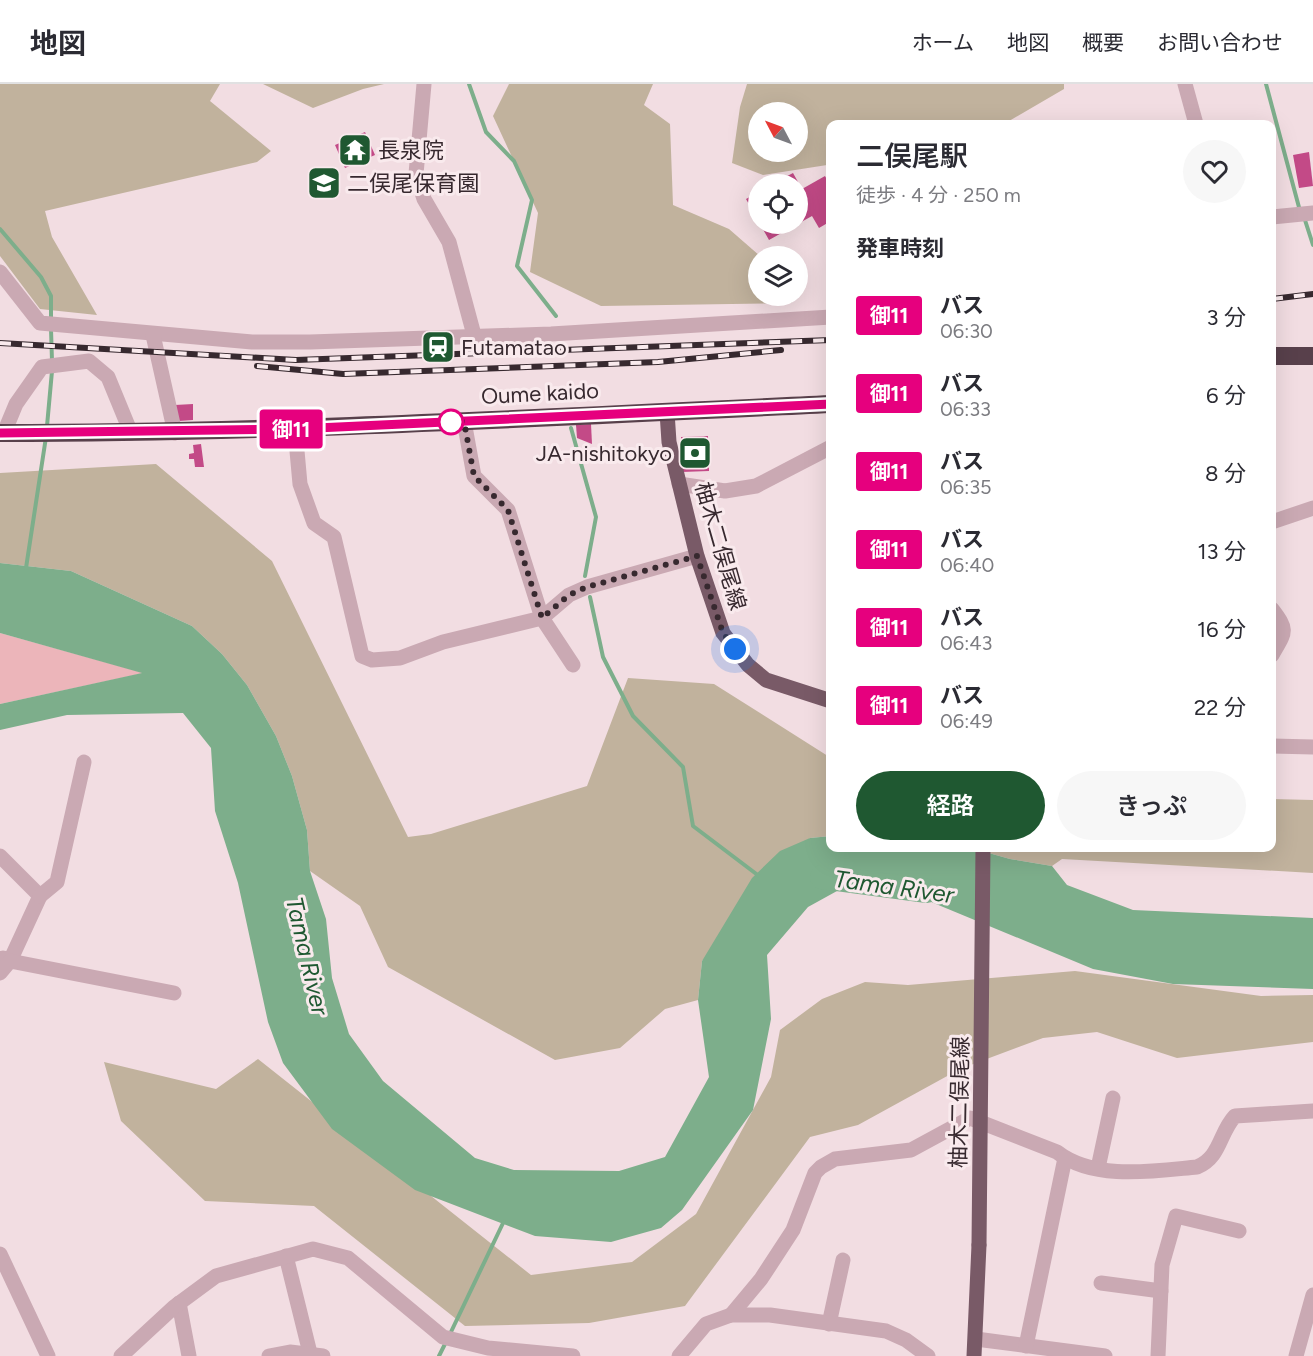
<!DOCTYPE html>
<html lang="ja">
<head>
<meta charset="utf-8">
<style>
	body { margin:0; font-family:Figtree,"Noto Sans JP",sans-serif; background:#f7f7f7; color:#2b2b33; height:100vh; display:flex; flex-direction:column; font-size:22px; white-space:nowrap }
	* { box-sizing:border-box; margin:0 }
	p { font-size:20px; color:#7c7c81 }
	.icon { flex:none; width:33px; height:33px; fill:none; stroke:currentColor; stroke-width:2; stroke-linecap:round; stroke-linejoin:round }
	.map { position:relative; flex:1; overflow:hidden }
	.drawer { position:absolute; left:826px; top:36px; width:450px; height:732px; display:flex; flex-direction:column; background:#fff; border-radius:12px; box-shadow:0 6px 24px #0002 }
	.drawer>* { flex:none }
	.badge { padding:0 12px; border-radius:4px; font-size:21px; line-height:39px }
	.needle { width:39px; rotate:311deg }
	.buttons { position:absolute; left:748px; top:18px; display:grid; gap:12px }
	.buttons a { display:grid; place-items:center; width:60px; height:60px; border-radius:50%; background:#fff; box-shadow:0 6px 24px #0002; font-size:30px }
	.you { position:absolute; width:30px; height:30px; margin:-15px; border:4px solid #fff; border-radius:50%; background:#1a73e8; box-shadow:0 0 0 9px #1a73e833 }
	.map>.badge { position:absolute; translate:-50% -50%; box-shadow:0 0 0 3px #fff }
	h2 { padding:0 30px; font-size:22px; line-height:54px }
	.round { display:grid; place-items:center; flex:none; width:63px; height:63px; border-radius:32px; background:#f7f7f7 }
	.overview { display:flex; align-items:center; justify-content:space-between; height:102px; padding:0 30px }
	h1 { font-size:28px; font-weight:600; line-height:45px }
	.cta { display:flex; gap:12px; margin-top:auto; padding:12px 30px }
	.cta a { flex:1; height:69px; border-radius:36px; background:#1f5831; color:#fff; font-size:24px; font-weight:600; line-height:69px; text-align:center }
	.cta a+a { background:#f7f7f7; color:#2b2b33 }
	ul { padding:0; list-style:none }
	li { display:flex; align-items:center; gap:18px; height:78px; padding:0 30px }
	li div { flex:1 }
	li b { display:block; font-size:22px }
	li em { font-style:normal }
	li .badge { min-width:66px; font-weight:700; text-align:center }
	header { display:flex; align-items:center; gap:36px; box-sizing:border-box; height:84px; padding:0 30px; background:#fff; border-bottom:2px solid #e1e1e2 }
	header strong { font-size:28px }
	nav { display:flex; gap:33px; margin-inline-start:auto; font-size:21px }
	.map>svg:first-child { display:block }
	.green { fill:#c1b29d; fill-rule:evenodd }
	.sand { fill:#ecb5ba }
	.water { fill:#7dae8b }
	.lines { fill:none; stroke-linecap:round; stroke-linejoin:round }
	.stream { stroke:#7dae8b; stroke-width:4 }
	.river { stroke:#7dae8b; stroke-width:24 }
	.building { fill:#c34a87 }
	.minor { stroke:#caa9b3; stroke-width:15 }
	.major { stroke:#795a67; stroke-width:15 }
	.highway { stroke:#58404b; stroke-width:18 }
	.rail-casing { stroke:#37292f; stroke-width:6 }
	.rail { stroke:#f9eaed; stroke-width:4; stroke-dasharray:11; stroke-linecap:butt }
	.major-bridge { stroke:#795a67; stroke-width:15 }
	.line-casing { stroke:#fff; stroke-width:14 }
	.line { stroke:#e6007e; stroke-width:9 }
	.walk { stroke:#37292f; stroke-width:6; stroke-dasharray:0 10.8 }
	.stop-dot { fill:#fff; stroke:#e6007e; stroke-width:3 }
	.labels { text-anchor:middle; stroke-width:6; stroke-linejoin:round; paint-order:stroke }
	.poi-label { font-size:22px; fill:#37292f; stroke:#f9eaed; text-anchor:start }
	.street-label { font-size:22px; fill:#37292f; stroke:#f9eaed }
	.water-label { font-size:24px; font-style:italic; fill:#1f5831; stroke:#f9eaed }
</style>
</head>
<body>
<header>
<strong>地図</strong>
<nav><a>ホーム</a><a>地図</a><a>概要</a><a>お問い合わせ</a></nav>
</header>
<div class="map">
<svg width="1313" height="1272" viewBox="0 0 1313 1272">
	<rect width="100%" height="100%" fill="#f2dde2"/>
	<!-- green -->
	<g class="green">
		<path d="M0,0H220L210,17L271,67L257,78L45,127L52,153L97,231L40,225L0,172Z"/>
		<path d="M263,0H384L363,5L313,24Z"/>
		<path d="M509,0H653L644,21L670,40L673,121L729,145L760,172L759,212H788L792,219L601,222L530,188L538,129L493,32Z"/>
		<path d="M747,0H1064V5L1004,40H831V88L827,81L763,91L732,79L740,23ZM759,28H798V68H759Z"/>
		<path d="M156,380L272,477L408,753L431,750L587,702L628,594L714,600L831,674V752L810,754L702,877L698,916L665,925L620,964L555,976L388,883L360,822L310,787L307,746L292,692L276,652L247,601L222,570L192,542L71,487L0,479V389Z"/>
		<path d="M1272,715L1313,716V789L1062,775L1052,782L1010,775L971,764H1272Z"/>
		<path d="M1075,887L1261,912L1313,911V958L1177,974L1097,948L1043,954L960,985L858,1041L810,1053L685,1222L589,1239L465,1242L314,1122L205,1117L121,1037L104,978L216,1005L258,975L531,1191L632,1178L696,1130L771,993L780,946L822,915L865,898L908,901Z"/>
	</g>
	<!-- sand -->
	<path class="sand" d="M0,549L144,589L0,620Z"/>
	<!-- water -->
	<path class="water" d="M0,479L71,487L192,542L222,570L247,601L276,652L292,692L307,746L310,787L326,835L332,894L349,950L383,997L475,1074L514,1086L619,1087L665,1073L709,993L698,916L702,877L752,794L780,767L810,754L831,752V764H971L1010,775L1052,782L1067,801L1133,826L1313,834V905L1173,900L1093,885L866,791L808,823L767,871L771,935L753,1026L682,1126L661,1144L611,1158L535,1152L415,1106L332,1045L283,979L268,938L238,799L215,727L211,664L183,629L67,631L0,646V620L142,589L0,549Z"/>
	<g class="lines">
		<!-- stream -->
		<g class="stream">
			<path d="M469,0L486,48L514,77L532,116L517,182L556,232"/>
			<path d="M1266,0L1300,127"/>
			<path d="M1304,133L1313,161"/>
			<path d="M0,145L41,193L51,212V238"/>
			<path d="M51,245L52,277"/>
			<path d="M47,342L52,287"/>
			<path d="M571,344L596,433L585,492"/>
			<path d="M26,484L46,353"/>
			<path d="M590,513L603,573L633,632L683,683L693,742L759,792"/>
			<path d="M450,1250L504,1137"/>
			<path d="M439,1272L447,1256"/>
		</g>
		<!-- river -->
		<path class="river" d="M822,793L927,807"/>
	</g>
	<!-- building -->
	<g class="building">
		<path d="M365,48L375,71L345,84L335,61Z"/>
		<path d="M1309,68L1313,102L1299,104L1293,71Z"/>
		<path d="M793,89L802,105L825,92L831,103V137L819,144L812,132L769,156L760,140H798V100H772Z"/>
		<path d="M759,108V138L746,115Z"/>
		<path d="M193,320V336L179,337L175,321Z"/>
		<path d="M591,340L592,360L577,354L576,341Z"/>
		<path d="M708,352L709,387L682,388L681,353Z"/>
		<path d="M201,360L204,383H195L194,375H189V370L194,369L193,361Z"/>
	</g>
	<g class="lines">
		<!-- minor -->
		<g class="minor">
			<path d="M424,0L416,90L424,115L449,158L474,251"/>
			<path d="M1185,0L1196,40"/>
			<path d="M1272,133L1313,129"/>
			<path d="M0,188L40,239L252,258H310L551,250L831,233"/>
			<path d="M153,251L175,349"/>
			<path d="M464,337L474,392L508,426L542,534L573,581"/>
			<path d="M295,345L300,400L314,439L334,453L362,572L372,576L400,574L443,558L542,534L569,511L587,503L697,472"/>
			<path d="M4,349L16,320L42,283L89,277L108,293L131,349"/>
			<path d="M679,400L725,407L756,402L831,363"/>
			<path d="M1272,438L1313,424"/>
			<path d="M1272,525C1289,547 1285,548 1272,571"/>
			<path d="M1272,662L1313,663"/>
			<path d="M0,772L40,812L10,877L3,874"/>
			<path d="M40,812L57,798L84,678"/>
			<path d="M0,889L10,877L174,909"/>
			<path d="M1098,1084L1113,1014"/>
			<path d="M0,1170L48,1272"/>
			<path d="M286,1172L310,1269"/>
			<path d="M1101,1199L1161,1207"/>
			<path d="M179,1219L189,1272"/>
			<path d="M731,1231L761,1195L793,1146L815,1089L821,1083L835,1075L911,1066L970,1034L1057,1068C1094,1097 1154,1087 1197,1083C1221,1073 1219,1049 1235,1032L1313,1027"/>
			<path d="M829,1240L843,1176"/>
			<path d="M976,1255L1105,1272"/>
			<path d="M1026,1262L1065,1074"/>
			<path d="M121,1272L174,1223L216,1192L313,1165L348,1174L443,1253L488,1264L573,1272"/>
			<path d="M269,1272L290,1268L323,1272"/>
			<path d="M679,1272L706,1240L731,1231H770L886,1247L906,1256L928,1272"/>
			<path d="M1158,1272L1162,1181L1176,1132L1239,1147"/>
			<path d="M1296,1272L1313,1211"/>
		</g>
		<!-- major -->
		<g class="major">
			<path d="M667,328L669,358L697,472L723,549L748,581L766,596L831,617"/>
			<path d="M974,1272L979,1161"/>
		</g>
		<!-- highway -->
		<g class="highway">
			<path d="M1272,272H1313"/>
			<path d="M0,349C277,349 554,333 831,320"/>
		</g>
		<defs>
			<g id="rail">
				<path d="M1272,215L1313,210"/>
				<path d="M0,259L296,276L831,256"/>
				<path d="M257,282L343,290L658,278L781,266"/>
			</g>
		</defs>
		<!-- rail casing -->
		<use href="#rail" class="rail-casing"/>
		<!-- rail -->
		<use href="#rail" class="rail"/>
		<!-- major-bridge -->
		<path class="major-bridge" d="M979,1161L983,764"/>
	</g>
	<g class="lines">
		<defs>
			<path id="line" d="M0,349L295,345L831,320"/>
		</defs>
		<!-- line casing -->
		<use href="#line" class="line-casing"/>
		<!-- line -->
		<use href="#line" class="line"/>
		<!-- walk -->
		<path class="walk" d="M451,338L464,337L474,392L508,426L542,534L569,511L587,503L697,472L723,549L735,565"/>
	</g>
	<!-- icons -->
	<defs>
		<symbol id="temple-square" viewBox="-11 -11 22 22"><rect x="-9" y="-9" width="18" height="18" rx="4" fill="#1f5831" stroke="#f9eaed"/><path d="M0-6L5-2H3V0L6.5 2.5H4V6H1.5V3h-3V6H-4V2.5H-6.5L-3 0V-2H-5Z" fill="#fff"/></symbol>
		<symbol id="school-square" viewBox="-11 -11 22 22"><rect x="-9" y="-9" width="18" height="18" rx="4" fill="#1f5831" stroke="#f9eaed"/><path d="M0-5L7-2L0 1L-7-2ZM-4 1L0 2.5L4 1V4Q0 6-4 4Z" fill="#fff"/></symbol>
		<symbol id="station-square" viewBox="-11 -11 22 22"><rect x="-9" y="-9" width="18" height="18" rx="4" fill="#1f5831" stroke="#f9eaed"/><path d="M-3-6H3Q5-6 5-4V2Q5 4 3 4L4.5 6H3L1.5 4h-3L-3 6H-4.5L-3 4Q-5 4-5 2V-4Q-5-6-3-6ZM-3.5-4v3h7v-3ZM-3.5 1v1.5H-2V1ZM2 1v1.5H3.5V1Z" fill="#fff"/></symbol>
		<symbol id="bank-square" viewBox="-11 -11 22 22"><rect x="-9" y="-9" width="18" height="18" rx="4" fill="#1f5831" stroke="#f9eaed"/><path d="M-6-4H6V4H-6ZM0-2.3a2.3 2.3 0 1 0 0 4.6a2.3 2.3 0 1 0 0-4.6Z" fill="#fff"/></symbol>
	</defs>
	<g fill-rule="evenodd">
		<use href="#temple-square" x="336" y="47" width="38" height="38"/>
		<use href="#school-square" x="305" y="80" width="38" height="38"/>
		<use href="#station-square" x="419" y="244" width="38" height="38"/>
		<use href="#bank-square" x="676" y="350" width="38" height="38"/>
	</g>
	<!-- markers -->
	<circle class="stop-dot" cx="451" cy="338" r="12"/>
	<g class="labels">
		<!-- poi labels -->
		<g class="poi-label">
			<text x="378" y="74">長泉院</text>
			<text x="347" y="107">二俣尾保育園</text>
			<text x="461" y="271">Futamatao</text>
			<text x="672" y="377" text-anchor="end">JA-nishitokyo</text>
		</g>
		<!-- street labels -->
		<g class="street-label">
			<text transform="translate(540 309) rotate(-3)" y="8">Oume kaido</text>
			<text transform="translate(721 462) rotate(74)" y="8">柚木二俣尾線</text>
			<text transform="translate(959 1018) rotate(-89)" y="8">柚木二俣尾線</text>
		</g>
		<!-- water labels -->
		<g class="water-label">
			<text transform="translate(894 803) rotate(8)" y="8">Tama River</text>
			<text transform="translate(307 872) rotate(77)" y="8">Tama River</text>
		</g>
	</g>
</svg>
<div class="buttons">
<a><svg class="needle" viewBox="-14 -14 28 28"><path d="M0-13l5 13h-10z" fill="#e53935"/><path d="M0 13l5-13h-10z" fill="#7c7c81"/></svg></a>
<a><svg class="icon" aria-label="locate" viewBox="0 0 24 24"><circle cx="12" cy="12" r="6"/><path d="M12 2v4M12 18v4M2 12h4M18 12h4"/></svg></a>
<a><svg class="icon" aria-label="layers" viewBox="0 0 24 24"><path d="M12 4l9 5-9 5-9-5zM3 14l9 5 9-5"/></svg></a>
</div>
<div class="you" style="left:735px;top:565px"></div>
<b class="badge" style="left:291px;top:345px;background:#e6007e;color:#fff">御11</b>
<section class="drawer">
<div class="overview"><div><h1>二俣尾駅</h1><p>徒歩 · 4 分 · 250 m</p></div><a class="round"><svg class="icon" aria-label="heart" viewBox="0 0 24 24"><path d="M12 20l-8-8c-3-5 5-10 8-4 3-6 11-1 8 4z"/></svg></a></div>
<h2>発車時刻</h2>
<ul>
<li><span class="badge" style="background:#e6007e;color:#fff">御11</span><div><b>バス</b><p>06:30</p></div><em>3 分</em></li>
<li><span class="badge" style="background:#e6007e;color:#fff">御11</span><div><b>バス</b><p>06:33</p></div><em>6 分</em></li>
<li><span class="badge" style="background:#e6007e;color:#fff">御11</span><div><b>バス</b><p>06:35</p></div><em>8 分</em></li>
<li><span class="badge" style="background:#e6007e;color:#fff">御11</span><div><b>バス</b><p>06:40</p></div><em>13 分</em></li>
<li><span class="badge" style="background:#e6007e;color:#fff">御11</span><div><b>バス</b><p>06:43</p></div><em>16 分</em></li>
<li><span class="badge" style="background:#e6007e;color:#fff">御11</span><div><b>バス</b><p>06:49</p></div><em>22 分</em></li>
</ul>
<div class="cta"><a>経路</a><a>きっぷ</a></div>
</section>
</div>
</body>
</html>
